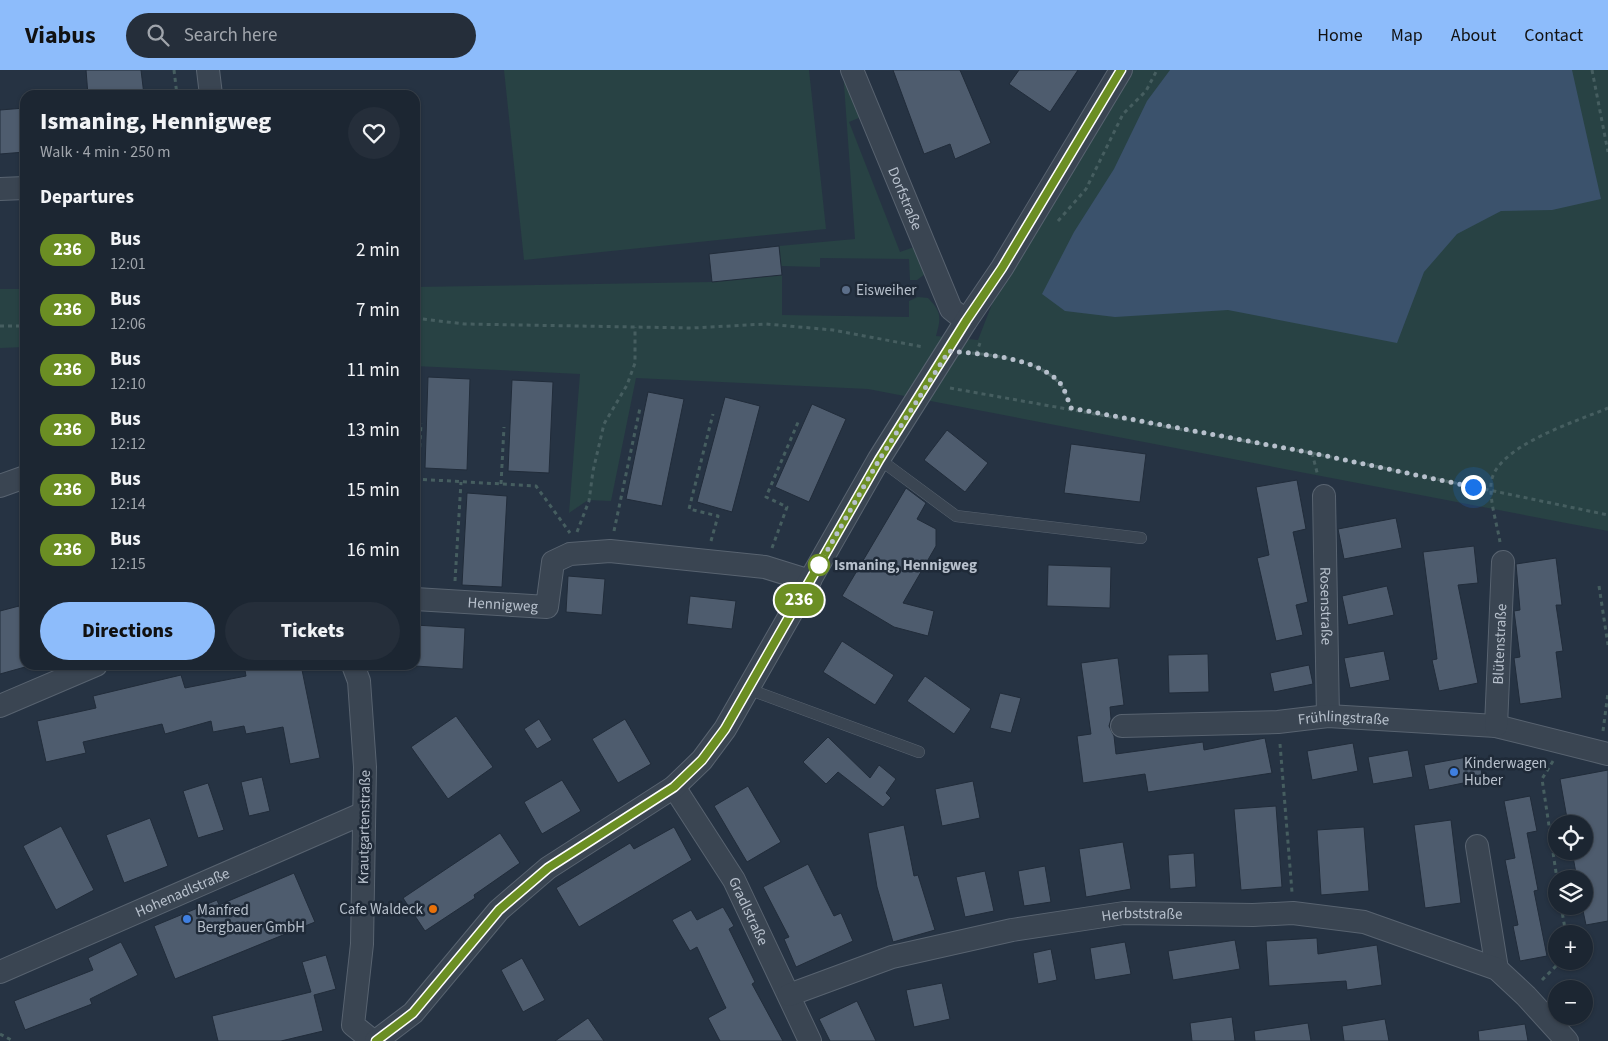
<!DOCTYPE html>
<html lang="en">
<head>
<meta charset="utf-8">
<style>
	body { margin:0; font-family:"Source Sans 3",sans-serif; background:#252e3a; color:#f1f3f6; height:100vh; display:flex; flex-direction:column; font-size:19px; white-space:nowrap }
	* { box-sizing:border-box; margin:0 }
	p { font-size:16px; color:#a0a5ac }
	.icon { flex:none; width:28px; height:28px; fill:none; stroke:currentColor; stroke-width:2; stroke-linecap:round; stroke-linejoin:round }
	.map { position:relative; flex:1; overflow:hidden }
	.drawer { position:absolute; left:20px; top:20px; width:400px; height:580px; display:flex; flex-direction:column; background:#1c2632; border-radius:15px; box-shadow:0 1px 4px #0004,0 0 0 1px #3a434d }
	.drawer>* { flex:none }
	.badge { padding:0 10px; border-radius:16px; font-size:18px; line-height:32px }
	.fabs { position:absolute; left:1548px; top:745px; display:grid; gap:10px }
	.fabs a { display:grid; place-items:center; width:45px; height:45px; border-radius:50%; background:#1c2632; box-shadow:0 1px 4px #0004,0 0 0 1px #3a434d; font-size:25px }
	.you { position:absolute; width:25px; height:25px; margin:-12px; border:4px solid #fff; border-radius:50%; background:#1a73e8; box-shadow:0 0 0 8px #1a73e833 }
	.map>.badge { position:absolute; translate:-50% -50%; box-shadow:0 0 0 2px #fff }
	h2 { padding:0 20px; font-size:19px; line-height:45px }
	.round { display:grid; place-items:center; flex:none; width:52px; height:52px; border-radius:26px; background:#252e3a }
	.overview { display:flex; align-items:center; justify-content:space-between; height:85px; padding:0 20px }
	h1 { font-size:24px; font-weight:800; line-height:38px }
	.action { display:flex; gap:10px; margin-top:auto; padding:10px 20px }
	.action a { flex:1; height:58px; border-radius:30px; background:#8dbcfb; color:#111; font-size:20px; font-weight:800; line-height:58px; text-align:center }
	.action a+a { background:#252e3a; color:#f1f3f6 }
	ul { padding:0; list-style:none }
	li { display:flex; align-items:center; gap:15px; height:60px; padding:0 20px }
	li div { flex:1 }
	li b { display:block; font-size:19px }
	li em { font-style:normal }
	li .badge { min-width:55px; font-weight:700; text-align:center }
	header { display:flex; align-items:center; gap:30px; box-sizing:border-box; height:70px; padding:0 25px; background:#8dbcfb; color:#111 }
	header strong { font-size:24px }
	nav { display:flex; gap:28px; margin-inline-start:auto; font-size:18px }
	.search { width:350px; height:45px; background:#252e3a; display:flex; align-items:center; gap:12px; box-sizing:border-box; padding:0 18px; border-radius:28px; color:#a0a5ac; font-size:19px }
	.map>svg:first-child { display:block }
	.green { fill:#284244 }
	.water { fill:#3b526c }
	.building { fill:#4e5c6e; stroke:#212c3a }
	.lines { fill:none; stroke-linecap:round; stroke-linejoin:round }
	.lane-casing { stroke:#586370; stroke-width:12 }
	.street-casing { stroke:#586370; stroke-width:24 }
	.path { stroke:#465e60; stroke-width:3; stroke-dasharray:4 4; stroke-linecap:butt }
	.lane { stroke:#3a4552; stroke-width:11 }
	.street { stroke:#3a4552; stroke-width:22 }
	.line-casing { stroke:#fff; stroke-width:11 }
	.line { stroke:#6b8e23; stroke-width:8 }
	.walk { stroke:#b7c0cc; stroke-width:5; stroke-dasharray:0 9 }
	.service-dot { fill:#5c6f8a; stroke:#1f2a38; stroke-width:2 }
	.stop-dot { fill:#fff; stroke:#6b8e23; stroke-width:2.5 }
	.shop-dot { fill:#3f7fe0; stroke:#1f2a38; stroke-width:2 }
	.food-dot { fill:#e8710a; stroke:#1f2a38; stroke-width:2 }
	.labels { text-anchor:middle; stroke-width:5; stroke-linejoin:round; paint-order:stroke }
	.street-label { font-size:15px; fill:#b7c0cc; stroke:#1f2a38 }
	.poi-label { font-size:15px; fill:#b7c0cc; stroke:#1f2a38; text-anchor:start }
	.stop-label { font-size:15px; font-weight:bold; fill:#b7c0cc; stroke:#1f2a38; text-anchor:start }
</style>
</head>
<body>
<header>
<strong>Viabus</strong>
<div class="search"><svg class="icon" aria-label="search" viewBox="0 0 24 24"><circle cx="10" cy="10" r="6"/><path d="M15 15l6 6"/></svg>Search here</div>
<nav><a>Home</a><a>Map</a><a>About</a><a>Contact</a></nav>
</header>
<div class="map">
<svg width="1608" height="971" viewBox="0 0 1608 971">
	<rect width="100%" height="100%" fill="#263343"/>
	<!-- green -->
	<g class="green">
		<path d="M504,0H809L826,159L524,190Z"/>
		<path d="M843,0L866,45L849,52L900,182L917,176L925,204L917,210H910L909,189L820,188V197L781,196L779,176L855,169Z"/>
		<path d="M1130,0H1608V461L868,319L636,308L611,431L588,430L569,443L580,304L415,296V217L712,212L782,205V245L909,247V231L918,227L928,228C942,242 941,248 936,266L978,270L994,229Z"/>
		<path d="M0,219H25V277L0,278Z"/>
	</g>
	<!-- water -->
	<path class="water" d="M1170,0H1572L1601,129L1552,140L1501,141L1457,164L1424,202L1397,273L1228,240L1115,247L1065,241L1042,224L1074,162L1114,99L1147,31Z"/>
	<!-- building -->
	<g class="building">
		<path d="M86,0H141L144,25H88Z"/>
		<path d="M893,0H960L991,73L955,89L950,74L924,84Z"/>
		<path d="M1019,0H1078L1050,42L1009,14Z"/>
		<path d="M25,38V82L0,84V40Z"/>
		<path d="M779,176L782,205L712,212L709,184Z"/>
		<path d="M428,307L470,309L467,400L425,398Z"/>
		<path d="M512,310L553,312L549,403L508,401Z"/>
		<path d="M648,322L684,329L662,436L626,429Z"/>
		<path d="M725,327L760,336L732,442L697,432Z"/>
		<path d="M812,334L846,349L809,432L775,417Z"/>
		<path d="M947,360L988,393L965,422L924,390Z"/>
		<path d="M1071,374L1146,384L1140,432L1064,423Z"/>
		<path d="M1297,410L1306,459L1293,462L1308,532L1296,535L1303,565L1276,571L1257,488L1269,485L1256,417Z"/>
		<path d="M906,418L926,433L917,449L936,459V476L903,533L934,541L928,566L894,557L842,526Z"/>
		<path d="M467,423L507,426L502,517L462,515Z"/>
		<path d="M1396,448L1402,478L1344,489L1338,459Z"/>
		<path d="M1474,476L1478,513L1458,515L1478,613L1439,621L1432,590L1437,589L1423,482Z"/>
		<path d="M1556,488L1562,535H1556L1563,581L1556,582L1562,628L1520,634L1514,588L1520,587L1514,541L1520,540L1516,494Z"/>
		<path d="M1048,495L1111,497L1110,538L1047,536Z"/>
		<path d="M568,506L605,509L602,545L566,542Z"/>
		<path d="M1387,516L1394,545L1348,555L1342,526Z"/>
		<path d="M690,526L736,531L732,559L687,554Z"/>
		<path d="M19,536L25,558V597L0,604V541Z"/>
		<path d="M415,555L465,558L463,599L415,596Z"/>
		<path d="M842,571L894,605L875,635L823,602Z"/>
		<path d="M1384,581L1390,610L1350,618L1344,588Z"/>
		<path d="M1208,584L1209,622L1169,623L1168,585Z"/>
		<path d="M1118,588L1124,635L1110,637L1111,649L1109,656L1114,666L1116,684L1203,672L1204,680L1265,668L1272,703L1148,722L1145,704L1083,713L1077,666L1091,664L1081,593Z"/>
		<path d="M244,595H301L320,688L290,694L283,657L246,664L244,656L213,662L211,651L165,664L162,654L83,672L86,683L46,692L37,651L96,638L93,626L181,605L185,618L246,606Z"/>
		<path d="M1309,595L1313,614L1274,622L1270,603Z"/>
		<path d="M925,606L971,639L954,664L907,631Z"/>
		<path d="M1000,623L1021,628L1011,663L990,658Z"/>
		<path d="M456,646L493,697L448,729L411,677Z"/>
		<path d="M539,649L552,670L537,679L524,659Z"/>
		<path d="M625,649L651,694L618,713L592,669Z"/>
		<path d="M828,667L870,708L879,695L896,709L886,723L891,728L883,737L838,702L826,714L803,692Z"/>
		<path d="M1353,673L1358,701L1312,710L1307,681Z"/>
		<path d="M1408,680L1413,707L1373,714L1368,687Z"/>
		<path d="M1478,685L1483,709L1429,720L1424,695Z"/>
		<path d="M1608,700V851L1586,855L1582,836L1584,809H1577L1572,781H1584V754H1568L1560,709Z"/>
		<path d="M262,707L270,741L249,746L241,712Z"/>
		<path d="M562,710L581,741L542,764L524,732Z"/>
		<path d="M973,711L980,748L942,756L935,719Z"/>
		<path d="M208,713L224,760L198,768L183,721Z"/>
		<path d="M748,716L781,772L747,792L714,736Z"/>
		<path d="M1530,726L1537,761L1527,763L1538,820L1534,821L1547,886L1520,891L1513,856L1518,855L1505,790L1515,788L1504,731Z"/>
		<path d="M1276,736L1282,817L1241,820L1234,739Z"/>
		<path d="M150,748L168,796L124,813L106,765Z"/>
		<path d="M1451,750L1461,833L1425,838L1414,755Z"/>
		<path d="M904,755L914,806L918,805L935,860L893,872L877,817L868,763Z"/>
		<path d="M61,756L94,820L56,840L23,776Z"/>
		<path d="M674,757L692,790L579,857L556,818L630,773L634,779Z"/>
		<path d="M1364,757L1369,821L1321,825L1317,760Z"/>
		<path d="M500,763L520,793L474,825L475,828L425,861L403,828Z"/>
		<path d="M1123,772L1131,819L1086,827L1079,779Z"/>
		<path d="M1194,783L1196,817L1170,819L1168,785Z"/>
		<path d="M808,794L834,846L841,843L853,871L796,897L784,869L789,867L763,817Z"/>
		<path d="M1045,796L1051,832L1024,836L1018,801Z"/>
		<path d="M985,801L994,841L965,847L956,807Z"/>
		<path d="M294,803L315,852L175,909L154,856L217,830L219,835Z"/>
		<path d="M723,837L734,856L729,859L755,912L752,914L783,971H720L708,948L726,938L697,877L690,881L672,850L691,840L697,850Z"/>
		<path d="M1317,868L1318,884L1377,875L1382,915L1347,920L1346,911L1269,916L1266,871Z"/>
		<path d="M1235,870L1240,899L1173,910L1168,881Z"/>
		<path d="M121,872L138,905L90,929L92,934L25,960L14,931L93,900L88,888Z"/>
		<path d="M1125,872L1131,904L1095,910L1090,878Z"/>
		<path d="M1051,879L1057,910L1038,914L1033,883Z"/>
		<path d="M326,885L336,919L314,925L323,961L281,971H218L212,946L311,922L302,892Z"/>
		<path d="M522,888L545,930L523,942L501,900Z"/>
		<path d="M942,913L950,949L914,957L906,920Z"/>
		<path d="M857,931L876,971H830L819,949Z"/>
		<path d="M1232,947L1235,971H1192L1190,953Z"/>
		<path d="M588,948L604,971H555Z"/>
		<path d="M1385,949L1389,971H1344L1342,956Z"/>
		<path d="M1308,953L1311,971H1255L1254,961Z"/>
		<path d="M1525,954L1528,971H1479L1478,961Z"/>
	</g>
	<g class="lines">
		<defs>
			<g id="lane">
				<path d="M879,389L956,446L1141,468"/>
				<path d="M748,619L919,682"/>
			</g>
			<g id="street">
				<path d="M208,0L211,25"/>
				<path id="s1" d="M852,0L951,239L966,251"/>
				<path d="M0,119L25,118"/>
				<path d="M0,416L25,407"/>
				<path id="s2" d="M1324,426L1328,646"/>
				<path id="s3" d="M415,529L547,537L553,492L570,484L610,481L765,497L810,511"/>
				<path d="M353,595L359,611L365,697L362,874L353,955L373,971"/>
				<path d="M0,636L96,595"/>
				<path id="s4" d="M1122,656L1278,652L1328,646L1496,656L1608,684"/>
				<path id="s5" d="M1496,656L1503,492"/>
				<path id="s6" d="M674,717L734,810L810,971"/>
				<path d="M1477,776L1497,899"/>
				<path id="s7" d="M0,902L364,743"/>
				<path id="s8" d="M789,925L892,887L1012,860L1124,843L1253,845L1293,843L1364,852L1497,899L1526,926L1567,971"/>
				<path d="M376,971L413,943L499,840L548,798L674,717L702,690L725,659L879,389L966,251L1002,198L1121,0"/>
			</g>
		</defs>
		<!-- lane casing -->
		<use href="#lane" class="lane-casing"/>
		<!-- street casing -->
		<use href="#street" class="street-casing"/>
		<!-- path -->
		<g class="path">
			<path d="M174,0L177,25"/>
			<path d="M1592,0L1608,82"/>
			<path d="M1058,151L1086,119L1123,44L1146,21L1157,0"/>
			<path d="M415,248L464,254L692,258L766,254L833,260L923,277"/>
			<path d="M0,256H25"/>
			<path d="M972,283C1000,286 1040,291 1059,313C1065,319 1068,331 1071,338"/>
			<path d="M976,284L980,273"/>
			<path d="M950,318L1312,383L1608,445"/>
			<path d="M1312,383L1318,406"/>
			<path d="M415,409L536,416L570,463"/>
			<path d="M418,409L421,353"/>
			<path d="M501,414L504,357"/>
			<path d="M614,461L640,338"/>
			<path d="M577,462L589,431L593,401L604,354L627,315L635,293V257"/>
			<path d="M711,471L718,446L689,439L713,344"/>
			<path d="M1500,472C1497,454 1490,433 1491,415C1492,377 1578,351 1608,338"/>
			<path d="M772,478L787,437L766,427L799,350"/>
			<path d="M455,511L461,412"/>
			<path d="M1599,516L1608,575"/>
			<path d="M1603,661L1608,623"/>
			<path d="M1280,674L1292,822"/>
			<path d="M1553,691L1542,709L1557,809"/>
			<path d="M1561,836L1566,864"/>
			<path d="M1542,910L1561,891"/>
			<path d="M0,964L13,971"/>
		</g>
		<!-- lane -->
		<use href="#lane" class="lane"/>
		<!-- street -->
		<use href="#street" class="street"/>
	</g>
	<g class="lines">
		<defs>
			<path id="line" d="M376,971L413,943L499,840L548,798L674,717L702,690L725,659L879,390L966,251L1002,198L1121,0"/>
		</defs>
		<!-- line casing -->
		<use href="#line" class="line-casing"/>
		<!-- line -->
		<use href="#line" class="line"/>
		<!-- walk -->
		<path class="walk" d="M819,495L879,390L949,281C981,284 1037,287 1060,313C1065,319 1068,331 1071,338L1312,383L1473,417"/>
	</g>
	<!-- markers -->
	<circle class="service-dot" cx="846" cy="220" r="5"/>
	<circle class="stop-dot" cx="819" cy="495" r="10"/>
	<g class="shop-dot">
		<circle cx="1454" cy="702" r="5"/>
		<circle cx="187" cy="849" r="5"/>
	</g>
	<circle class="food-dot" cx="433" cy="839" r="5"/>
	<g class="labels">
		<!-- street labels -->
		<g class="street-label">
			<text dy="5" stroke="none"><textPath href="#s1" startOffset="139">Dorfstraße</textPath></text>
			<text dy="5" stroke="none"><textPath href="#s3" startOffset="88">Hennigweg</textPath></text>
			<text dy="5" stroke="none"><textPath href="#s2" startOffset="110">Rosenstraße</textPath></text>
			<text dy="5" stroke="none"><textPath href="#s5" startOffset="82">Blütenstraße</textPath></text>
			<text dy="5" stroke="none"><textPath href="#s4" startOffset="222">Frühlingstraße</textPath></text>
			<text transform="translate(364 757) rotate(-89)" y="5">Krautgartenstraße</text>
			<text dy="5" stroke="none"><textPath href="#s7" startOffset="199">Hohenadlstraße</textPath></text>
			<text dy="5" stroke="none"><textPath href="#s6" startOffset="145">Gradlstraße</textPath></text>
			<text dy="5" stroke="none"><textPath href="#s8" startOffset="364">Herbststraße</textPath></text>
		</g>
		<!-- poi labels -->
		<g class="poi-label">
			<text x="856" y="225">Eisweiher</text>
			<text x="1464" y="698">Kinderwagen<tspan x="1464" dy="17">Huber</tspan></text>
			<text x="423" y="844" text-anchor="end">Cafe Waldeck</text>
			<text x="197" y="845">Manfred<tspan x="197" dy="17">Bergbauer GmbH</tspan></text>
		</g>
		<!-- stop labels -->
		<g class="stop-label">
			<text x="834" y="500">Ismaning, Hennigweg</text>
		</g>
	</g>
</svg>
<div class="fabs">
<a><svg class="icon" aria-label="locate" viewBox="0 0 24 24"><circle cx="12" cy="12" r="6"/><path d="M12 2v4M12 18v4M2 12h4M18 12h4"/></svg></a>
<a><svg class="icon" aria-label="layers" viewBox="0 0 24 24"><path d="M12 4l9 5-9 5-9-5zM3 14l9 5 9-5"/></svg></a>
<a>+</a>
<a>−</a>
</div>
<div class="you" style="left:1473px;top:417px"></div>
<b class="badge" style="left:799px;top:530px;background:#6b8e23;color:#fff">236</b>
<section class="drawer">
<div class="overview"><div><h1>Ismaning, Hennigweg</h1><p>Walk · 4 min · 250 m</p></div><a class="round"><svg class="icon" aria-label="heart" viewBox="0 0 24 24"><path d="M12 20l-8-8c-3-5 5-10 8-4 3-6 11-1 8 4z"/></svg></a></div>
<h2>Departures</h2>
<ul>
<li><span class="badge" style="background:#6b8e23;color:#fff">236</span><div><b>Bus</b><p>12:01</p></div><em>2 min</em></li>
<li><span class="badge" style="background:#6b8e23;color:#fff">236</span><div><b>Bus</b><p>12:06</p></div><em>7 min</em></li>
<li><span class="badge" style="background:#6b8e23;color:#fff">236</span><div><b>Bus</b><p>12:10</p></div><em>11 min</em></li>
<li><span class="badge" style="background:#6b8e23;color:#fff">236</span><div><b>Bus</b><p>12:12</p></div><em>13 min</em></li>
<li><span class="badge" style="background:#6b8e23;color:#fff">236</span><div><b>Bus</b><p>12:14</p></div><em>15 min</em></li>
<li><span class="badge" style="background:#6b8e23;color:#fff">236</span><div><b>Bus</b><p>12:15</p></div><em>16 min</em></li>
</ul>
<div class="action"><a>Directions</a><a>Tickets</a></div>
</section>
</div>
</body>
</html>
